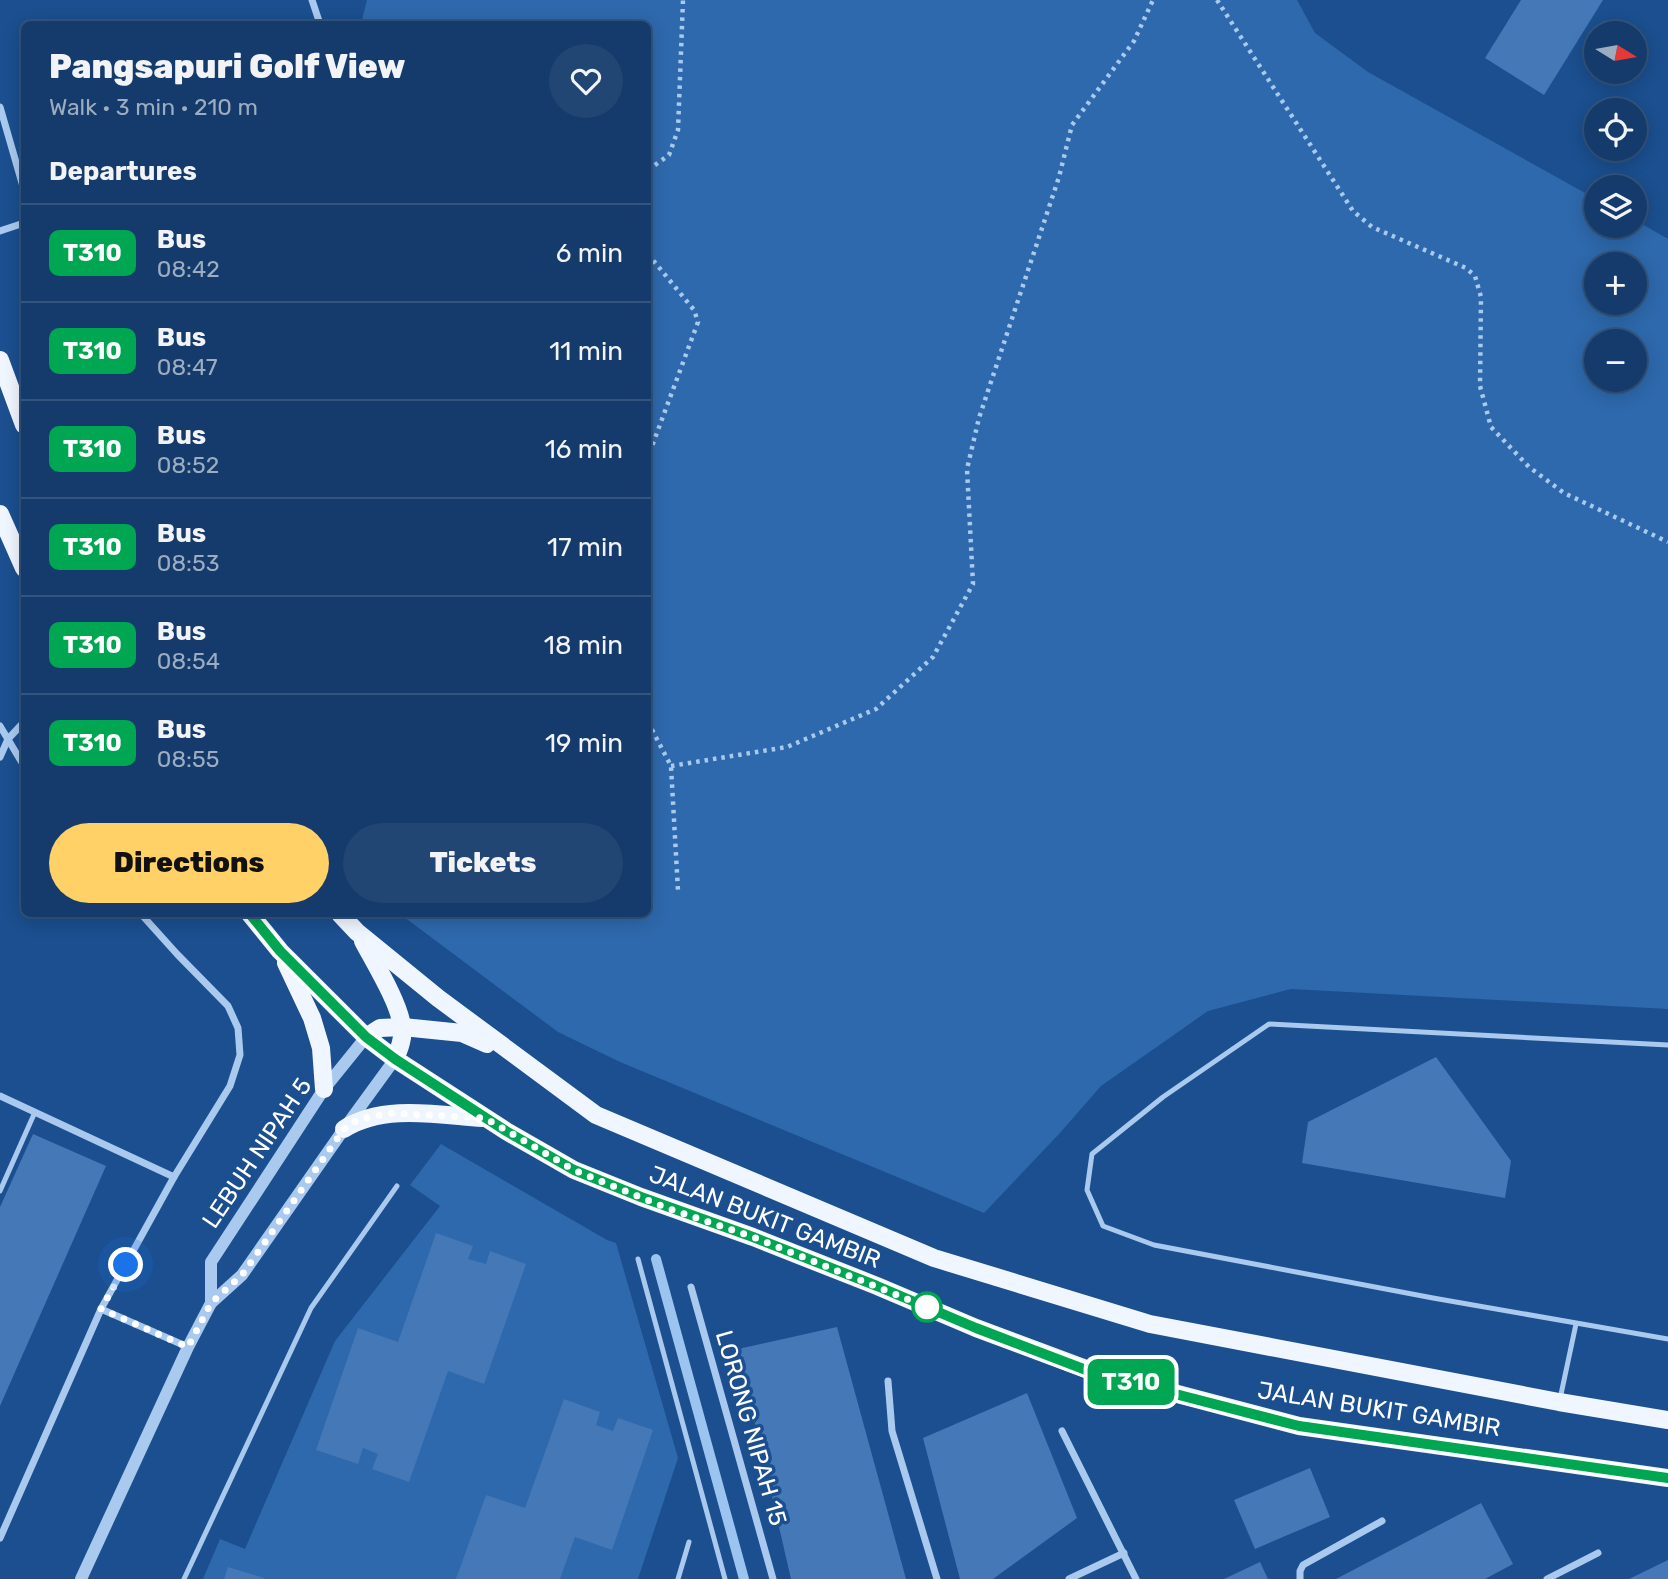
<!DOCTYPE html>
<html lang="en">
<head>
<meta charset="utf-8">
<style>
	body { margin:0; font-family:Rubik,sans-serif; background:#214673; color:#f1f3f6; height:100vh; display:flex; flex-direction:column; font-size:26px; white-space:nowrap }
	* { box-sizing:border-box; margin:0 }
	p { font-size:23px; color:#9dadc1 }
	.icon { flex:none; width:38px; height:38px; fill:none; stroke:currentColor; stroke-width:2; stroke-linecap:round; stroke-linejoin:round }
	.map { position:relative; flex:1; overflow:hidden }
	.details { position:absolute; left:21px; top:21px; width:630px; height:896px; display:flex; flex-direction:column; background:#143b6b; border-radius:10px; box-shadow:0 4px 18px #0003,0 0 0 2px #33557e }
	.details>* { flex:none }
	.badge { padding:0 14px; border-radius:10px; font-size:24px; line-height:46px }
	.needle { width:46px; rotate:101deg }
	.buttons { position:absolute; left:1584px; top:21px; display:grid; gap:14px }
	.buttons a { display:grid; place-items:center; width:63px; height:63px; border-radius:50%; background:#143b6b; box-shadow:0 4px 18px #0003,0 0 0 2px #33557e; font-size:35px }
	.you { position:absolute; width:35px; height:35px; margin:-18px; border:5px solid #fff; border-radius:50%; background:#1a73e8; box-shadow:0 0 0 10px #1a73e833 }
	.map>.badge { position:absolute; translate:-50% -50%; box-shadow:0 0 0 4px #fff }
	h2 { padding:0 28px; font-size:26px; line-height:63px }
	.round { display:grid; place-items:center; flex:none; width:74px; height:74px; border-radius:37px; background:#214673 }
	.head { display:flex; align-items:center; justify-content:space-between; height:119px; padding:0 28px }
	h1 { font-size:33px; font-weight:800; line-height:52px }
	.primary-button { display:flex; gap:14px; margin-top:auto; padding:14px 28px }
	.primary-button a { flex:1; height:80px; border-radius:42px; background:#ffd166; color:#111; font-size:28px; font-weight:800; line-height:80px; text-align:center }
	.primary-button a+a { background:#214673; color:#f1f3f6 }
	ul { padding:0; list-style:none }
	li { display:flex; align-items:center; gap:21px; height:98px; padding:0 28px; border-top:2px solid #33557e }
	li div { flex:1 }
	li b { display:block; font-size:26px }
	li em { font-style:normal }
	li .badge { min-width:77px; font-weight:700; text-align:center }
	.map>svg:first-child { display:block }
	.grass { fill:#2e69ad; fill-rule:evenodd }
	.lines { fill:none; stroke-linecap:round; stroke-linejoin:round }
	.stream { stroke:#9cc4f0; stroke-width:10 }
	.building { fill:#4478b7 }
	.path { stroke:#a9c9ee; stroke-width:4.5; stroke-dasharray:3.5 5; stroke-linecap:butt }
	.service { stroke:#a9c9ee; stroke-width:5 }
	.minor { stroke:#a9c9ee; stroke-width:7 }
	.tertiary { stroke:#a9c9ee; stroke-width:12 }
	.primary { stroke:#f0f6ff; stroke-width:18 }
	.line-casing { stroke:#fff; stroke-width:16 }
	.line { stroke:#00a651; stroke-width:10 }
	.walk { stroke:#fff; stroke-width:7; stroke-dasharray:0 12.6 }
	.stop-dot { fill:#fff; stroke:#00a651; stroke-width:3.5 }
	.labels { text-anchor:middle; stroke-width:7; stroke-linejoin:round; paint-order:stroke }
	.street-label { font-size:24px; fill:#fff; stroke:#1b4f8f }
</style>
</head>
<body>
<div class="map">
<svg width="1668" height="1579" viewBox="0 0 1668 1579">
	<rect width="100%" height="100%" fill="#1b4f8f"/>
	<!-- grass -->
	<g class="grass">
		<path d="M367,0H1297L1315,33L1368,72L1596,199V226H1634L1635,220L1668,239V1009L1291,989L1208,1011L1101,1086L1059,1134L984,1213L620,1062L558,1032L400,914H648V24H361ZM1596,264H1634V303H1596ZM1596,341H1634V380H1596Z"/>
		<path d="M441,1144L607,1240L616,1243L678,1458L638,1579H203L220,1539L245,1549L335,1341L440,1206L410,1185Z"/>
	</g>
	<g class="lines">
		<!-- stream -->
		<path class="stream" d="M656,1259L744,1579"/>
	</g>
	<!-- building -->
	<g class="building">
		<path d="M1521,0H1603L1544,95L1485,58Z"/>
		<path d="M1436,1057L1511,1161L1505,1198L1302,1163L1308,1122Z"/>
		<path d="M33,1134L106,1166L0,1406V1207Z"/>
		<path d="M436,1233L473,1246L468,1259L486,1264L490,1251L526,1264L484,1384L448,1371L409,1482L372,1469L378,1454L363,1448L358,1464L316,1450L358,1328L398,1342Z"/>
		<path d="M837,1327L906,1579H791L738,1349Z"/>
		<path d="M1027,1393L1077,1518L993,1579H960L923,1438Z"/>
		<path d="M564,1399L600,1412L596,1425L613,1431L618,1418L653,1430L612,1550L575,1537L560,1579H456L486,1495L525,1508Z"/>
		<path d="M1310,1468L1330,1517L1255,1549L1234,1500Z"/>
		<path d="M1481,1503L1513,1564L1485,1579H1336Z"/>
		<path d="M1668,1560V1579H1629Z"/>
		<path d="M1260,1562L1268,1579H1224Z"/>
		<path d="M228,1567L264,1578V1579H224Z"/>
	</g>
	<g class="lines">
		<!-- path -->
		<g class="path">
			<path d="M1217,0L1353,211L1372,227L1466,268L1475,276L1481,297L1480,386L1491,427L1529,467L1564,493L1668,542"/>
			<path d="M648,170L669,155L678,130L683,0"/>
			<path d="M648,254L694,310L698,322L648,457"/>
			<path d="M648,722L671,766L678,891"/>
			<path d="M671,766L787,747L876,709L933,657L973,584L967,469L979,418L1059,177L1072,125L1134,41L1153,0"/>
		</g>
		<!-- service -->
		<g class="service">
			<path d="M1668,1045L1269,1024L1163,1097L1092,1154L1087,1190L1103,1226L1154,1245L1433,1298L1668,1339"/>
			<path d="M0,1191L35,1112"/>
			<path d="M638,1259L725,1579"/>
			<path d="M1560,1399L1576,1324"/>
			<path d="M184,1579L311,1308L397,1186"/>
			<path d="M678,1579L689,1542"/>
		</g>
		<!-- minor -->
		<g class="minor">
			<path d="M312,0L319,21"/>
			<path d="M0,107L24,190"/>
			<path d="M0,231L24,223"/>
			<path d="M0,726L24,766"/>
			<path d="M0,757L8,739L24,722"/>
			<path d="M0,1096L174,1177"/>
			<path d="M691,1287L773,1579"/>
			<path d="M101,1309L188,1347"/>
			<path d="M888,1381L892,1431L937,1579"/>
			<path d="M1062,1431L1136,1579"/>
			<path d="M0,1538L101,1309L174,1177L230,1086L240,1055L238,1028L228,1006L177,954L141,914"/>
			<path d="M1069,1579L1124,1553"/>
			<path d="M1300,1579V1571L1303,1565L1382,1521"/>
			<path d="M1547,1579L1598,1553"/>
		</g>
		<!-- tertiary -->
		<g class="tertiary">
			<path d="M211,1303V1262L324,1089L366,1037"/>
			<path d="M81,1579L188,1347L211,1303L242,1275L344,1129L395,1059"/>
		</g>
		<!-- primary -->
		<g class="primary">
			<path d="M0,360L24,425"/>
			<path d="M0,514L24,568"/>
			<path d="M250,914L280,951L366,1037L395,1059L506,1131L574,1170L641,1197L753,1237L877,1286L976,1328L1094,1372L1299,1426L1668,1478"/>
			<path d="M340,914L357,932L438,998L596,1115L934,1258L1150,1324L1559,1402L1668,1420"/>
			<path d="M363,941C374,962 400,1004 402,1027C404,1038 399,1050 395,1059"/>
			<path d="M286,963L312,1018L321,1048L324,1089"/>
			<path d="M366,1037L380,1028L403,1027L462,1033L487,1044"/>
			<path d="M344,1129C383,1104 438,1115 482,1118"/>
		</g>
	</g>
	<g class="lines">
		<defs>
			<path id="line" d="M250,914L280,951L366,1037L395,1059L506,1131L574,1170L641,1197L753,1237L877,1286L976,1328L1094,1373L1299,1426L1668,1478"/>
		</defs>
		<!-- line casing -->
		<use href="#line" class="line-casing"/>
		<!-- line -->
		<use href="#line" class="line"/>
		<!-- walk -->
		<path class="walk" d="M126,1265L101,1309L188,1347L211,1303L242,1275L344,1129L357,1120L389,1113L485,1118L574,1170L667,1208L753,1237L927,1307"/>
	</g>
	<!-- markers -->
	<circle class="stop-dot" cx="927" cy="1307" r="14"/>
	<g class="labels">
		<!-- street labels -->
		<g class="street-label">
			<text transform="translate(257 1153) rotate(-56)" y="8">LEBUH NIPAH 5</text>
			<text transform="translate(765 1217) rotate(21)" y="8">JALAN BUKIT GAMBIR</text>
			<text transform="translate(1379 1409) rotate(9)" y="8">JALAN BUKIT GAMBIR</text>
			<text transform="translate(751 1428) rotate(74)" y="8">LORONG NIPAH 15</text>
		</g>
	</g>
</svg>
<div class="buttons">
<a><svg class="needle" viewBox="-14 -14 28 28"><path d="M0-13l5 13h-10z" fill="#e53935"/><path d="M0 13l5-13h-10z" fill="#9dadc1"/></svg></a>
<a><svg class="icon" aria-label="locate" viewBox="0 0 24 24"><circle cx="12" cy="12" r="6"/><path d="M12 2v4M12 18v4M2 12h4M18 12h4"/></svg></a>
<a><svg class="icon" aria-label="layers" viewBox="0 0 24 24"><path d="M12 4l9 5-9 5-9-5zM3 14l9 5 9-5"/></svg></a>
<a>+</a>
<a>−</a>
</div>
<div class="you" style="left:126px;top:1265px"></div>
<b class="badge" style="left:1131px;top:1382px;background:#00a651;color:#fff">T310</b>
<section class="details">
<div class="head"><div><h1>Pangsapuri Golf View</h1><p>Walk · 3 min · 210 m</p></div><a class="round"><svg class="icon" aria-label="heart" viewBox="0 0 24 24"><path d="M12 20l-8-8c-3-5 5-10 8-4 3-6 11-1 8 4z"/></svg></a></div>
<h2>Departures</h2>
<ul>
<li><span class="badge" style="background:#00a651;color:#fff">T310</span><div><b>Bus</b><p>08:42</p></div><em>6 min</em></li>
<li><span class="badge" style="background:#00a651;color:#fff">T310</span><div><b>Bus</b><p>08:47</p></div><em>11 min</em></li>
<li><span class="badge" style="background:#00a651;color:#fff">T310</span><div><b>Bus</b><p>08:52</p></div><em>16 min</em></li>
<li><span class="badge" style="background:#00a651;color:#fff">T310</span><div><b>Bus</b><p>08:53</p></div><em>17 min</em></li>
<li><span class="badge" style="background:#00a651;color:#fff">T310</span><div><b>Bus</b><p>08:54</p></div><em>18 min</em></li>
<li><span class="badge" style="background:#00a651;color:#fff">T310</span><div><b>Bus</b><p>08:55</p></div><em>19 min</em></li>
</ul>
<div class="primary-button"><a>Directions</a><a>Tickets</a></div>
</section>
</div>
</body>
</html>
